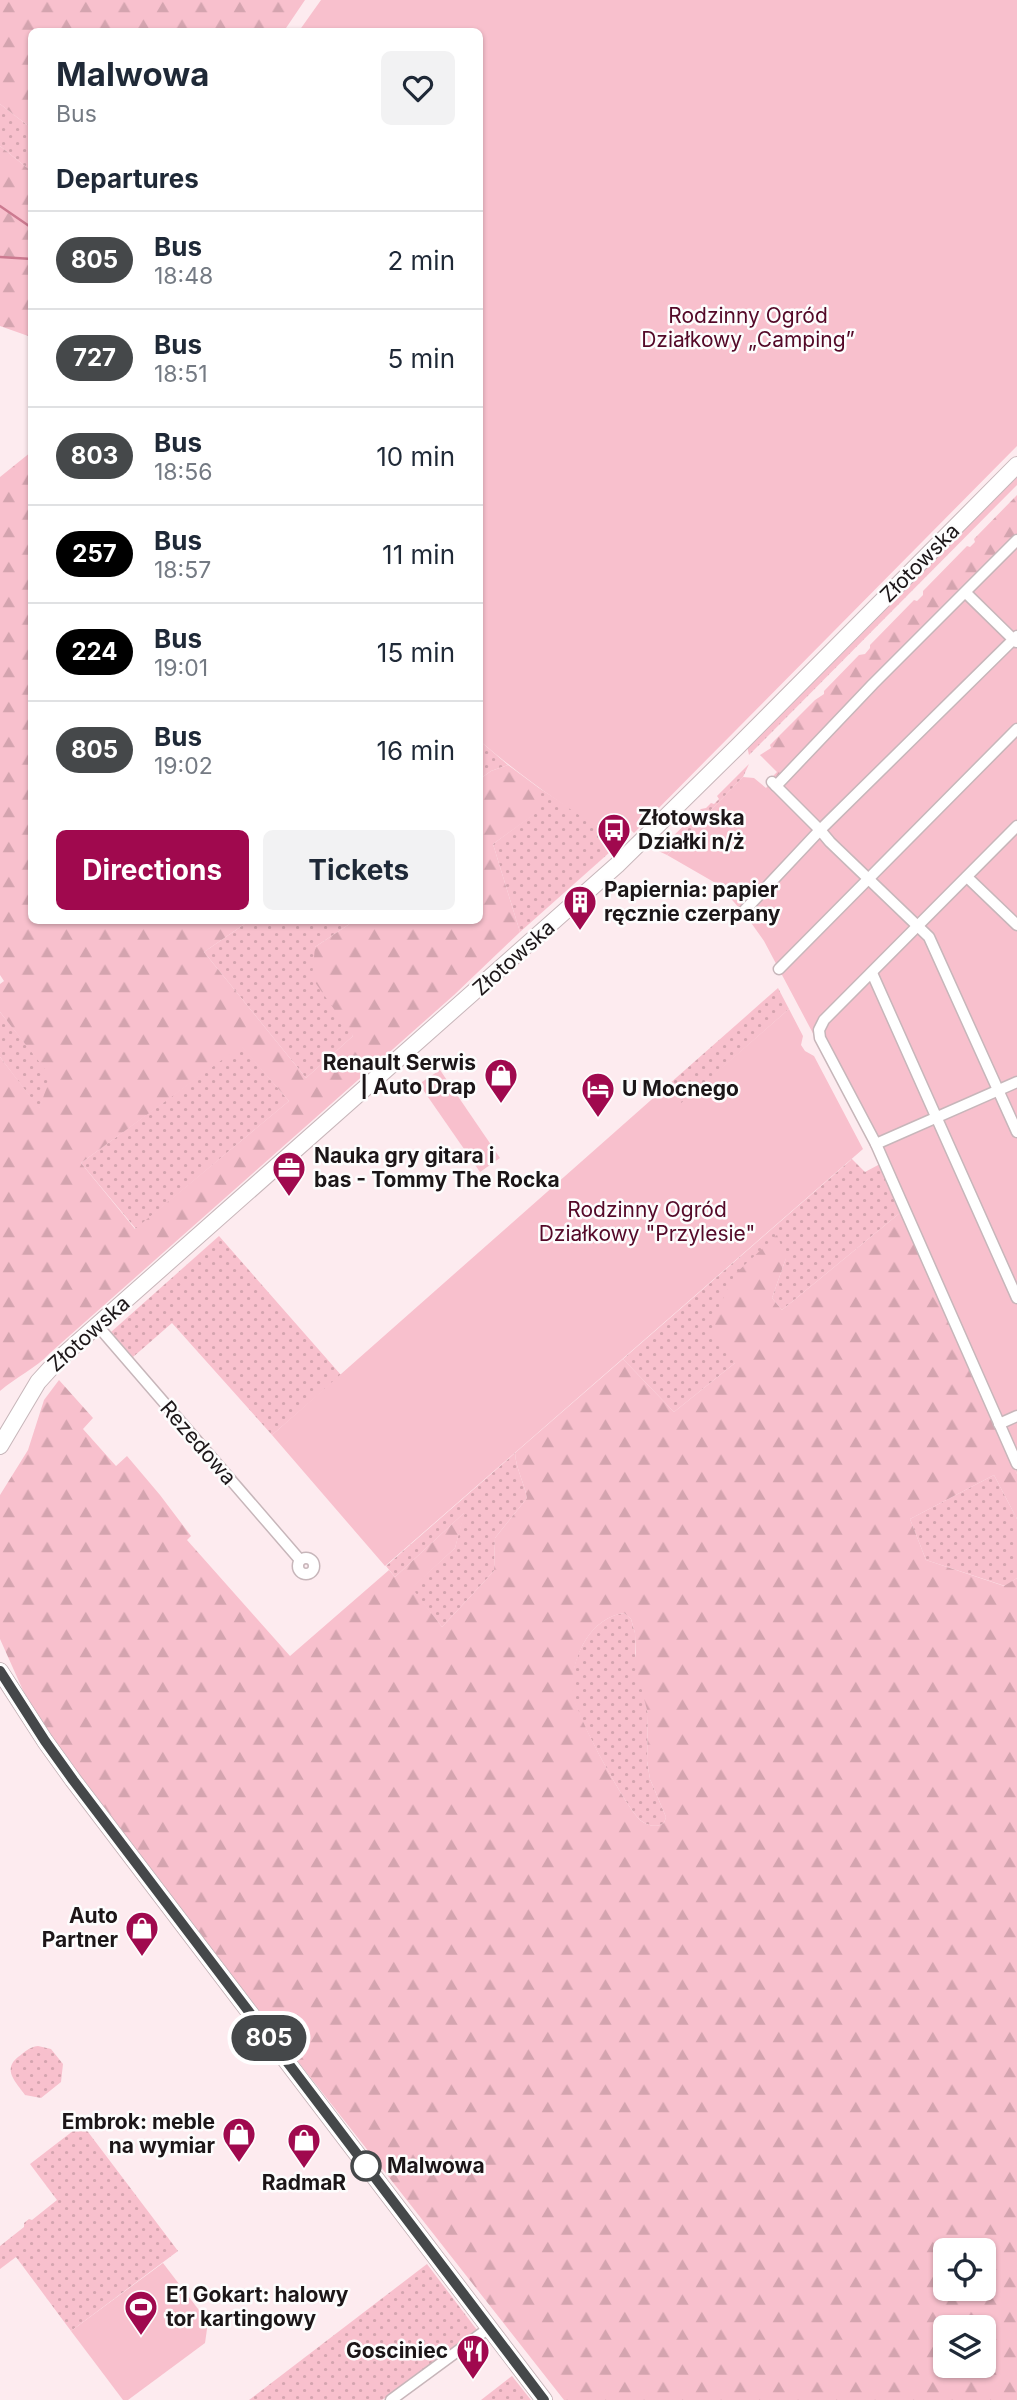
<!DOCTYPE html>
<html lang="en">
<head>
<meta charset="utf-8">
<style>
	body { margin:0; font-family:Inter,sans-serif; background:#f2f2f3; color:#1f2937; height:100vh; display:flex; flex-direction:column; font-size:26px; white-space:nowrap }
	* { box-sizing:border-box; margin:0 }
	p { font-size:23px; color:#747a83 }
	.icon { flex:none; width:38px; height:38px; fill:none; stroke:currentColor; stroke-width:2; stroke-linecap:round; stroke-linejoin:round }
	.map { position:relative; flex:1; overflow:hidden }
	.panel { position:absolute; left:28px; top:28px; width:455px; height:896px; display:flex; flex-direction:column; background:#fff; border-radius:10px; box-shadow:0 2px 5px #0004 }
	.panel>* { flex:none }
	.badge { padding:0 14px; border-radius:23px; font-size:24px; line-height:46px }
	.tools { position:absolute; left:933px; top:2238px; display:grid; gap:14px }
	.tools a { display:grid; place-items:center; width:63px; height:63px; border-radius:10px; background:#fff; box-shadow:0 2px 5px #0004; font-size:35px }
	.map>.badge { position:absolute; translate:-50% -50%; box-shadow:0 0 0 4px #fff }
	h2 { padding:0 28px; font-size:26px; line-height:63px }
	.round { display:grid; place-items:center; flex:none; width:74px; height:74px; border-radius:10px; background:#f2f2f3 }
	.headline { display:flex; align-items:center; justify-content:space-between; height:119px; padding:0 28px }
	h1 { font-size:33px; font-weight:700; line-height:52px }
	.primary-button { display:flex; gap:14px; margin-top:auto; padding:14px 28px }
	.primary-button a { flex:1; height:80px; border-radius:10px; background:#a0094e; color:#fff; font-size:28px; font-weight:700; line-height:80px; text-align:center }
	.primary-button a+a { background:#f2f2f3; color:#1f2937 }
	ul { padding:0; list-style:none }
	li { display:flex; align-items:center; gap:21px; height:98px; padding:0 28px; border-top:2px solid #e0e1e3 }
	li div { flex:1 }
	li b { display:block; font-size:26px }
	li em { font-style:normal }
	li .badge { min-width:77px; font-weight:700; text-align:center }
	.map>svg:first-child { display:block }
	.grass { fill:url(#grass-dots) }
	.forest { fill:url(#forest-firs); fill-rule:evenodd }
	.garden { fill:#f8c0cd }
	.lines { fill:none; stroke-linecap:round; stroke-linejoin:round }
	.stream { stroke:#cc7a90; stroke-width:2.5 }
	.street-casing { stroke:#c7b6ba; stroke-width:13 }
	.secondary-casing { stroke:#c7b6ba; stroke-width:18 }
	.street { stroke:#fff; stroke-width:10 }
	.secondary { stroke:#fff; stroke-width:16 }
	.line-casing { stroke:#fff; stroke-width:16 }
	.line { stroke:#45484a; stroke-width:10 }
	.stop-dot { fill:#fff; stroke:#45484a; stroke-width:3.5 }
	.labels { text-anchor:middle; stroke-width:5; stroke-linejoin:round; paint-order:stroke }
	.park-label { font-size:21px; fill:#540928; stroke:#fdfdfd }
	.street-label { font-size:21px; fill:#1c1618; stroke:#fdfdfd }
	.poi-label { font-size:21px; font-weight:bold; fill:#1c1618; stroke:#fdfdfd; text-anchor:start }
	.stop-label { font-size:21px; font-weight:bold; fill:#1c1618; stroke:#fdfdfd; text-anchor:start }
</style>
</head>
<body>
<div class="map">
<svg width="1017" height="2400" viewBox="0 0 1017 2400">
	<defs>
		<pattern id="grass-dots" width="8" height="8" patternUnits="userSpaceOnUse" patternTransform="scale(1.75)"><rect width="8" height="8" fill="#f8c0cd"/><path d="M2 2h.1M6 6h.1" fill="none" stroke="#d4a4af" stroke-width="1.8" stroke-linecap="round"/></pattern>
		<pattern id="forest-firs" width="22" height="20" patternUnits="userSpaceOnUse" patternTransform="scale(1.75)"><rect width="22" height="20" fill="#f8c0cd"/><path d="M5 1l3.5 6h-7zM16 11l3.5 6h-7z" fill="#d4a4af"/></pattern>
	</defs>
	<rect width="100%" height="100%" fill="#fdebef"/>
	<!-- grass -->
	<g class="grass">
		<path d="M0,104L31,128V171L0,146Z"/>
		<path d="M1017,471V485L749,755L747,746Z"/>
		<path d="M480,741L508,765L491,771L480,779Z"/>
		<path d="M749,764L743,777L667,855L652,848L671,838L701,809L706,808L711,803L714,804L719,799L717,796Z"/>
		<path d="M539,788L607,832L619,844L520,932L493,844L538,811Z"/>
		<path d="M249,921H354L315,947L353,1036L306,1078L204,952Z"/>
		<path d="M778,988L789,1009L681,1104L668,1085Z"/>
		<path d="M0,1012L52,1077L39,1109L0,1057Z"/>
		<path d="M241,1045L289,1101L136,1229L81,1163Z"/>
		<path d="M852,1159L865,1172L880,1164L901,1212L782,1310L772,1298L786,1258L735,1363L674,1412L623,1359Z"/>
		<path d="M219,1236L341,1375L272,1435L172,1323L133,1357L111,1332Z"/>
		<path d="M515,1453C516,1469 524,1482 527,1498L495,1538L494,1571L442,1627L411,1588L455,1548L464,1513L395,1577L386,1566Z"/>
		<path d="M994,1475L1017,1519V1578L1005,1586L926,1560L910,1519Z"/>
		<path d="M624,1613L631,1619L635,1633V1653L648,1714L647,1761L650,1779L666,1817L664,1823C656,1828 648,1826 640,1820C625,1806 574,1712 572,1692C570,1660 589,1618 624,1613Z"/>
		<path d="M38,2046L51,2049L63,2064L61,2082L41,2098L25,2095C16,2082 2,2070 18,2057C25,2052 29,2047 38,2046Z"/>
		<path d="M82,2124L178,2251L71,2331L16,2257L0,2269V2246L24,2227V2223L29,2219L32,2220L57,2200L30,2164Z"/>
		<path d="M427,2264L477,2330L382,2400H249Z"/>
		<path d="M512,2376L531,2400H481Z"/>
	</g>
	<!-- forest -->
	<g class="forest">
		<path d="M0,0H305L284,31L32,32L31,128L0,104Z"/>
		<path d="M0,146L31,171V337L0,326Z"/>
		<path d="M31,452L32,920L249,921L204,952L306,1078L353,1036L312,978L315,947L354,921L480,920V779L491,771L508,765L539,788V811L493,844L520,932L454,995L50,1353C35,1369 16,1377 0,1391V1057L39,1108L51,1077L0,1012V984L4,981L0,975V477ZM241,1046L289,1101L135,1229L81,1163Z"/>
		<path d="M1017,495V534L774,779L772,777L777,772L760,755L771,748L770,745L815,700L824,694V691L859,655L865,654L870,648V645L914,600L917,601L923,595V591L967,546L970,547L975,542L974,539Z"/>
		<path d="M901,1212L1017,1474V1519L994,1475L910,1519L926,1560L1004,1586L1017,1578V2400H564L303,2068L90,1791L30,1706L0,1639V1495L28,1450L44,1400L59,1380L93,1418L83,1429L116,1466L127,1456L160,1495L191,1536L187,1540L290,1656L389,1570L395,1577L465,1512L455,1548L412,1588L442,1627L494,1571L495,1538L527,1498C524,1482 516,1469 515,1453L623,1359L674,1412L735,1363L713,1339L717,1311L735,1274L777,1235L786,1258L772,1298L782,1310ZM624,1613L631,1619L635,1633L636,1667L648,1714L647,1761L650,1779L666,1817L664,1823C656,1828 648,1826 640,1820C625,1806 574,1712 573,1692C570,1660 589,1618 624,1613ZM945,2250H984V2289H945ZM945,2328H984V2366H945Z"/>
	</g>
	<!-- garden -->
	<g class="garden">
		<path d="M321,0H1017V446L634,833L620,820L607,832C562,806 520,775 480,741V32L299,31Z"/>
		<path d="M1017,534V1474L860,1122L764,941L747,917L719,885L667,855L743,777L754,778L766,788Z"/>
		<path d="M789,1009L803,1036L801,1045L805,1051L814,1056L863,1149L385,1566L272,1435L668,1085L681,1103Z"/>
		<path d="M440,1070L500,1158L480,1172L419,1084Z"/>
		<path d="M163,2263L208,2322L205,2343L128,2400H123L71,2331Z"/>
	</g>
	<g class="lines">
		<!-- stream -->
		<g class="stream">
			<path d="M0,206L32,228"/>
			<path d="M0,257L32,259"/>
		</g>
		<defs>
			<g id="street">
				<path d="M966,593L1016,642"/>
				<path d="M772,782L820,830L830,842L929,937L1017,1132"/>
				<path d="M776,786L873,684L1017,540"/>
				<path d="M1017,826L824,1020L819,1030L820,1038L876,1144L1017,1464"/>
				<path d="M967,877L1017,925"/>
				<path d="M743,912L820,830L1017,636"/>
				<path d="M779,969L1017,729"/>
				<path d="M872,973L1017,1298"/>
				<path d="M876,1144L1017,1082"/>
				<path d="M97,1325L300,1560"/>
				<path d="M999,1424L1017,1416"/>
				<circle cx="306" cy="1566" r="8"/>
				<path d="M391,2400L489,2328"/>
			</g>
			<g id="secondary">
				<path d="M0,1446L38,1382L59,1359L617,865L737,747L1017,465"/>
				<path d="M0,1671L45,1741L73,1780L544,2400"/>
			</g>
		</defs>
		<!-- street casing -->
		<use href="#street" class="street-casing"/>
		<!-- secondary casing -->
		<use href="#secondary" class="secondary-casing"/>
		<!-- street -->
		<use href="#street" class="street"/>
		<!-- secondary -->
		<use href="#secondary" class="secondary"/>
	</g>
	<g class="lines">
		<defs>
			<path id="line" d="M0,1671L45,1741L73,1780L544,2400"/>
		</defs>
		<!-- line casing -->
		<use href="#line" class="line-casing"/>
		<!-- line -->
		<use href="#line" class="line"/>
	</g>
	<!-- icons -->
	<defs>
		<symbol id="bus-pin" viewBox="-11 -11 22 30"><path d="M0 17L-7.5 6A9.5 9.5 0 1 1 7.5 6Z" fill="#a0094e" stroke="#fdfdfd"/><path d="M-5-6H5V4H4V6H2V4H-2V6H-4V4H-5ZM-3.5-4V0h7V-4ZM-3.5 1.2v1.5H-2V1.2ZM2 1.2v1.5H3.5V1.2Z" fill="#fff"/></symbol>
		<symbol id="building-pin" viewBox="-11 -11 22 30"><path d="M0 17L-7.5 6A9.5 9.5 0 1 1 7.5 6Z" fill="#a0094e" stroke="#fdfdfd"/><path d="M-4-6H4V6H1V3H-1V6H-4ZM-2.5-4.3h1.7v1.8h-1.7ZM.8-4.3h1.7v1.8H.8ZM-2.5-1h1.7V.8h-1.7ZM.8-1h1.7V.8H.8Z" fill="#fff"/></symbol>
		<symbol id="shop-pin" viewBox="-11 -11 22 30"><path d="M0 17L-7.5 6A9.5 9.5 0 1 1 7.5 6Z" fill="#a0094e" stroke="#fdfdfd"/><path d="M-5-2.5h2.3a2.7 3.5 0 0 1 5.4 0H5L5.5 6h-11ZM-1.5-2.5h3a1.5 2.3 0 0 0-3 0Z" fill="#fff"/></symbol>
		<symbol id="hotel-pin" viewBox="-11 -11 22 30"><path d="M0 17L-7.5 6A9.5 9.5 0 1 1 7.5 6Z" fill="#a0094e" stroke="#fdfdfd"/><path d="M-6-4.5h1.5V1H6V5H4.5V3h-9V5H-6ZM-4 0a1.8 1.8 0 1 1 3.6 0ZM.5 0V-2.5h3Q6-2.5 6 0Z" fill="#fff"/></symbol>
		<symbol id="office-pin" viewBox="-11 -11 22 30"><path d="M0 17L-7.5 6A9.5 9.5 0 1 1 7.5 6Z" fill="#a0094e" stroke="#fdfdfd"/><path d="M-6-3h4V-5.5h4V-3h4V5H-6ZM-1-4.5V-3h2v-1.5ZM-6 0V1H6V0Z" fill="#fff"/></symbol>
		<symbol id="stadium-pin" viewBox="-11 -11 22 30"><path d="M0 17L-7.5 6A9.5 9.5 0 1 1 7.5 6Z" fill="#a0094e" stroke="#fdfdfd"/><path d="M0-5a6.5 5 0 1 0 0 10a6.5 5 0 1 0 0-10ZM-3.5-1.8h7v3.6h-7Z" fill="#fff"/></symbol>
		<symbol id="restaurant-pin" viewBox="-11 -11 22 30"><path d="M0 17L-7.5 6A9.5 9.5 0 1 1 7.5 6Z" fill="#a0094e" stroke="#fdfdfd"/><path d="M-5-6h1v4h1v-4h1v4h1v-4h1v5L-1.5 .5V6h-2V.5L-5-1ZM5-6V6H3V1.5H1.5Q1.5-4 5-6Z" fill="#fff"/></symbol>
	</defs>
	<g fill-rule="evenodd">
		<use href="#bus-pin" x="595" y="811" width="38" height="52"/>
		<use href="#building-pin" x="561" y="883" width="38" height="52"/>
		<use href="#shop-pin" x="482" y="1056" width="38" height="52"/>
		<use href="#hotel-pin" x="579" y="1070" width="38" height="52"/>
		<use href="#office-pin" x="270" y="1149" width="38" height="52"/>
		<use href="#shop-pin" x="123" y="1909" width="38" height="52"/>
		<use href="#shop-pin" x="220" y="2115" width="38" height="52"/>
		<use href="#shop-pin" x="285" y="2121" width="38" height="52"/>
		<use href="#stadium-pin" x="122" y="2288" width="38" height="52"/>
		<use href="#restaurant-pin" x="454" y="2332" width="38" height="52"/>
	</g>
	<!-- markers -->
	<circle class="stop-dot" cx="366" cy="2166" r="14"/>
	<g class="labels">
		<!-- park labels -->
		<g class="park-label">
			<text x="748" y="323">Rodzinny Ogród<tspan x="748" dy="24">Działkowy „Camping”</tspan></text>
			<text x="647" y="1217">Rodzinny Ogród<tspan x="647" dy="24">Działkowy "Przylesie"</tspan></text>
		</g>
		<!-- street labels -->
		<g class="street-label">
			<text transform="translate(920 563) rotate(-45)" y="7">Złotowska</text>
			<text transform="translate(514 958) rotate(-42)" y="7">Złotowska</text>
			<text transform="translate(89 1334) rotate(-42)" y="7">Złotowska</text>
			<text transform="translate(198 1443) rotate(49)" y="7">Rezedowa</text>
		</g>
		<!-- poi labels -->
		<g class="poi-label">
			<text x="638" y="825">Złotowska<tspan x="638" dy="24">Działki n/ż</tspan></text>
			<text x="604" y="897">Papiernia: papier<tspan x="604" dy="24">ręcznie czerpany</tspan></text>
			<text x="476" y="1070" text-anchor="end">Renault Serwis<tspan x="476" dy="24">| Auto Drap</tspan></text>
			<text x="622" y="1096">U Mocnego</text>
			<text x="314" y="1163">Nauka gry gitara i<tspan x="314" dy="24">bas - Tommy The Rocka</tspan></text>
			<text x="118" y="1923" text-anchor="end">Auto<tspan x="118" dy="24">Partner</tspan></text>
			<text x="215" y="2129" text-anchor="end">Embrok: meble<tspan x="215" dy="24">na wymiar</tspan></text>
			<text x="304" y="2190" text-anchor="middle">RadmaR</text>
			<text x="166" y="2302">E1 Gokart: halowy<tspan x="166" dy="24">tor kartingowy</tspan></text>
			<text x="448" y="2358" text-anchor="end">Gosciniec</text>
		</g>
		<!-- stop labels -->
		<g class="stop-label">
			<text x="387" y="2173">Malwowa</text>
		</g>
	</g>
</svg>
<div class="tools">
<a><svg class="icon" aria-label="locate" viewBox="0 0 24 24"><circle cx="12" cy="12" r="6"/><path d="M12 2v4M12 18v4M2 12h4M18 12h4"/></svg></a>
<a><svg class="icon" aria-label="layers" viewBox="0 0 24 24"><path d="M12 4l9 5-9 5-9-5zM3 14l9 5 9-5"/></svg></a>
</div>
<b class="badge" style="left:269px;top:2038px;background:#45484a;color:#fff">805</b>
<section class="panel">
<div class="headline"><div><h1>Malwowa</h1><p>Bus</p></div><a class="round"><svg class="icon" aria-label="heart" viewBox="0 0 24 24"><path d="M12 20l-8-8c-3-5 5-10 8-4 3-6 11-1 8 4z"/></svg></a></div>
<h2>Departures</h2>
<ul>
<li><span class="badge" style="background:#45484a;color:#fff">805</span><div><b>Bus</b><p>18:48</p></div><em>2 min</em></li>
<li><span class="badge" style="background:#45484a;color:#fff">727</span><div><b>Bus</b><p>18:51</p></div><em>5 min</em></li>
<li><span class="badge" style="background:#45484a;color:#fff">803</span><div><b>Bus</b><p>18:56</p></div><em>10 min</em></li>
<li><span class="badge" style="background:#000;color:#fff">257</span><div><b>Bus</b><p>18:57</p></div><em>11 min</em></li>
<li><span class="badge" style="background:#000;color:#fff">224</span><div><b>Bus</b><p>19:01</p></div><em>15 min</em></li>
<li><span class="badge" style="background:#45484a;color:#fff">805</span><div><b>Bus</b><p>19:02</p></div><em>16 min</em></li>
</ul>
<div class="primary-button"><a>Directions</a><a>Tickets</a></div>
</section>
</div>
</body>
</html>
